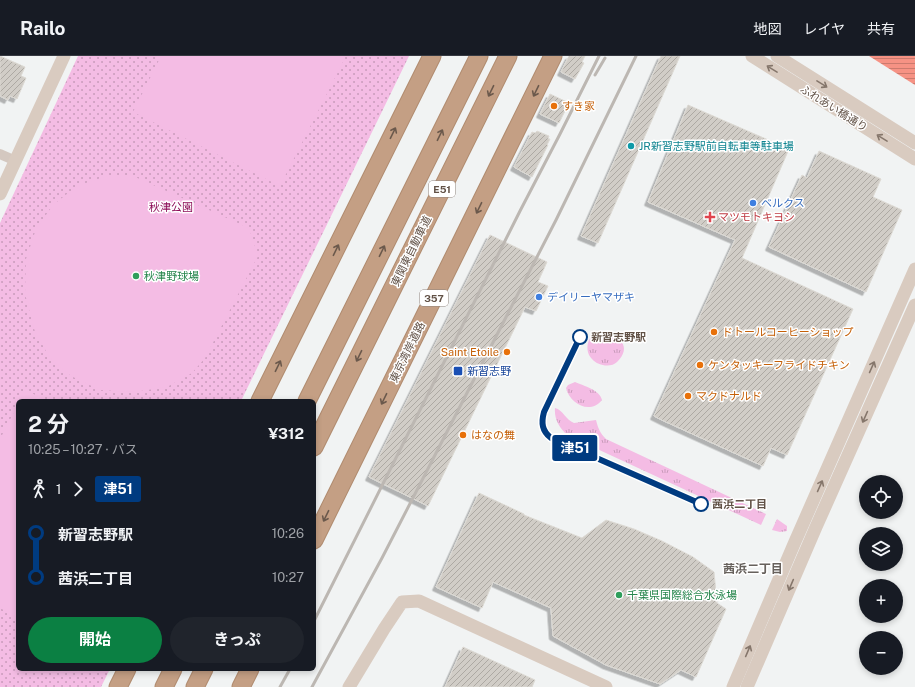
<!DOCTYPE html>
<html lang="ja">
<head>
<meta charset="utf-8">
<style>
	body { margin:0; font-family:"Public Sans","Noto Sans JP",sans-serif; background:#20242c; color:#f1f3f6; height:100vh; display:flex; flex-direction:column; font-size:15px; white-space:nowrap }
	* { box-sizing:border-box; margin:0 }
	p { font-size:13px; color:#9ea1a6 }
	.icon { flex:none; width:22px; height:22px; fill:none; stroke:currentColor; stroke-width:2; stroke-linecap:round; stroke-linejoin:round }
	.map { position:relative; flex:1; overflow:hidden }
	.side { position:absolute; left:16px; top:343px; width:300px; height:272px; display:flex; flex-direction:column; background:#171b24; border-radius:6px; box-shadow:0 2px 6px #0003 }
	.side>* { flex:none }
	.badge { padding:0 8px; border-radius:3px; font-size:14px; line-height:26px }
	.buttons { position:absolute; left:859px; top:419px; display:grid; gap:8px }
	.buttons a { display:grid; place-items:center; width:44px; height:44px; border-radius:50%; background:#171b24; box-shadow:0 2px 6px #0003; font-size:20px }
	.map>.badge { position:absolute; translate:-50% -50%; box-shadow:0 0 0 2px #fff }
	.legs { display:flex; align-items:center; gap:6px; height:44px; padding:0 12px; font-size:13px }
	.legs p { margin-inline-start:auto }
	.overview { display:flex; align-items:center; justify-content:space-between; height:68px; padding:0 12px }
	h1 { font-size:22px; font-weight:700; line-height:30px }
	.action { display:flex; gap:8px; margin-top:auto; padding:8px 12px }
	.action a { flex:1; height:46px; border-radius:24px; background:#0b8043; color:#fff; font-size:16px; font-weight:700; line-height:46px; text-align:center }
	.action a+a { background:#20242c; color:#f1f3f6 }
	ul { padding:0 12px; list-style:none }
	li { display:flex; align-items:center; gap:14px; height:44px; font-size:15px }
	li i { display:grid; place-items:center; width:6px; height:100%; margin:0 5px; background:currentColor }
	li i::after { content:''; width:10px; height:10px; margin:-5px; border:3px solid; border-radius:50%; background:#171b24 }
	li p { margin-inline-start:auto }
	li:first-child i { background:linear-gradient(#0000 50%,currentColor 0) }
	li:last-child i { background:linear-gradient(currentColor 50%,#0000 0) }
	header { display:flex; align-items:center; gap:24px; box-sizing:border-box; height:56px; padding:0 20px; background:#171b24; border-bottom:1px solid #363941 }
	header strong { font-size:19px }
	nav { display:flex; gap:22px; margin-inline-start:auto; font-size:14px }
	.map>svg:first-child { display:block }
	.grass { fill:url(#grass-tufts) }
	.park { fill:url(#park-dots) }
	.garden { fill:#f4bce4 }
	.water { fill:url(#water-rules) }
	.building { fill:url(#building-hatch); stroke:#dddad4; filter:url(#shadow) }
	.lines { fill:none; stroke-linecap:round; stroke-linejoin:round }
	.highway-casing { stroke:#b08b6f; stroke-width:19 }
	.street { stroke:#d4c8c0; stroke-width:10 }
	.secondary { stroke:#d9cbc0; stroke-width:13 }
	.highway { stroke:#c49f84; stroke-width:17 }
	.rail { stroke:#bcb7b2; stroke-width:3 }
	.oneway { stroke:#85766b }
	.oneway2 { stroke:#6b594c }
	.line-1-casing { stroke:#fff; stroke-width:9 }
	.line-1 { stroke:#003b80; stroke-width:6 }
	.food-dot { fill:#e8710a; stroke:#fff; stroke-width:1.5 }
	.culture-dot { fill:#0f9aa8; stroke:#fff; stroke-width:1.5 }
	.shop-dot { fill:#3f7fe0; stroke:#fff; stroke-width:1.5 }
	.health-dot { fill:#e0444e; stroke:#fff; stroke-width:1.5 }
	.leisure-dot { fill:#2e9e5b; stroke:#fff; stroke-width:1.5 }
	.stop-1-dot { fill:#fff; stroke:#003b80; stroke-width:2 }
	.transit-dot { fill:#1a4fb4; stroke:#fff; stroke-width:1.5 }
	.labels { text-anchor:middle; stroke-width:3; stroke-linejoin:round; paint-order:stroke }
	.shield { fill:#fff; stroke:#90857e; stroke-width:1 }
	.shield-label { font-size:10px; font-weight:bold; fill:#615146 }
	.food-label { font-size:11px; fill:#c56008; stroke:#fff; text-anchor:start }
	.street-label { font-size:11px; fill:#615146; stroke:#fff }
	.culture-label { font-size:11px; fill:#0d838f; stroke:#fff; text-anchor:start }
	.shop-label { font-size:11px; fill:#366cbe; stroke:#fff; text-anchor:start }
	.park-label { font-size:11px; fill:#8c0d58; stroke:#fff }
	.health-label { font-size:11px; fill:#be3a42; stroke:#fff; text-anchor:start }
	.leisure-label { font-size:11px; fill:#27864d; stroke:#fff; text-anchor:start }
	.stop-label { font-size:11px; font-weight:bold; fill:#615146; stroke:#fff; text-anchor:start }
	.transit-label { font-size:11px; fill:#164399; stroke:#fff; text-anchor:start }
	.neighbourhood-label { font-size:12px; font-weight:bold; fill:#67615c; stroke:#fff }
</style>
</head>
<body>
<header>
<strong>Railo</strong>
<nav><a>地図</a><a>レイヤ</a><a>共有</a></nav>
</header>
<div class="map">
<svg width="915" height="631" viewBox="0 0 915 631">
	<defs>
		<pattern id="grass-tufts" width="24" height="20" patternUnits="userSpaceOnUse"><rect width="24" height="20" fill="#f4bce4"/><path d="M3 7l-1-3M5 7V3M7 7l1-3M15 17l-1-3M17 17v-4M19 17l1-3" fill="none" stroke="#c99bbb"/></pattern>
		<pattern id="park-dots" width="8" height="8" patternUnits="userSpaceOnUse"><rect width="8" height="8" fill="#f4bce4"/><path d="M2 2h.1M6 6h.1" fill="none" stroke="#c99bbb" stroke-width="1.8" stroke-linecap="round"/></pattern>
		<pattern id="water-rules" width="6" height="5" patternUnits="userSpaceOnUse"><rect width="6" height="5" fill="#f69284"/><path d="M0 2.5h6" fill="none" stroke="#cb7a6e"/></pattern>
		<pattern id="building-hatch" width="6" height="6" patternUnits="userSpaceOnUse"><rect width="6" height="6" fill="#d1cdc7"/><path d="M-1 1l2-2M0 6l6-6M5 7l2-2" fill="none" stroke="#ada9a3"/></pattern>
		<filter id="shadow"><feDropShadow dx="-3.5" dy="3.5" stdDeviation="0" flood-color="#0004"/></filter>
	</defs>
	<rect width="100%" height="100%" fill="#f1f3f3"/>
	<!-- grass -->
	<g class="grass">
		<path d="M602,276C619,278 633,291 617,306C611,312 598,310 592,303C585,296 586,282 596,277C598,276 600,276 602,276Z"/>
		<path d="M575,326C584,330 600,334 602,344C590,359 570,348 566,332L568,329Z"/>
		<path d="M555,352C563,354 566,364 574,367L596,364C598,372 600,377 606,383L766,458L761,469L567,379C559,371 554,363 555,352Z"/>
		<path d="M777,463L787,470V475L780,476L772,474Z"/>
	</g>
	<!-- park -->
	<path class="park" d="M78,0H409L241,345H18V613H110L101,631H0V167Z"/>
	<!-- garden -->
	<g class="garden">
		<path d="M161,0H339L345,2L280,130L133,56Z"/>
		<path d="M107,120H133L249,172L258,200L205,302L192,317L167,331L134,336L100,334L71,320L50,302L35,276L25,238L26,203L36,173L53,149L77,130Z"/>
		<path d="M25,334L48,345H19Z"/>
		<path d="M18,348V562L0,552V383Z"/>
	</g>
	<!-- water -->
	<path class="water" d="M869,0H915V29Z"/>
	<!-- building -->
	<g class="building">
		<path d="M0,0L25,11L21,20L26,22L17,43L10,40L8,44L0,40Z"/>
		<path d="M569,0H585L582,6L584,7L575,23L561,16Z"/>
		<path d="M661,0H680L598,187L581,180Z"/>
		<path d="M550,38L569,47L559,67L540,58Z"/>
		<path d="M688,49L789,93L742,202L853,253L787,399L771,392L763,410L664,365L654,360L735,184L648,146Z"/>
		<path d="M537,75L549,80L548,83H550L547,89H548L532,121L514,111L532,76L535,77Z"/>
		<path d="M819,95L881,123L873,141L902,154L866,236L769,191L802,119L807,122Z"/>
		<path d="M490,179L547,206L538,226L548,230L536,255L525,251L428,450L369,421Z"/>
		<path d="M479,437L524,458V459L582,482L606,464L634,473L662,485L693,501L714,516L717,547L726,553L696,621L681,614L660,628L606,609L553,580L551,552L493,526L482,552L436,531Z"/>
		<path d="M463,591L535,624L532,631H445Z"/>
	</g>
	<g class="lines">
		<defs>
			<g id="highway">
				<path d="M260,345L432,0"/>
				<path d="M307,345L479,0"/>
				<path d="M314,391L508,0"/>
				<path d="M314,484L553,0"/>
				<path d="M118,631L127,613"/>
				<path d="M164,631L173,613"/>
				<path d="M195,631L204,613"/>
				<path d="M241,631L250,613"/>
			</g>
		</defs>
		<!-- highway casing -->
		<use href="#highway" class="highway-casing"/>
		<!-- street -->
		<path class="street" d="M0,98L16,105"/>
		<!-- secondary -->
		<g class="secondary">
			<path d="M752,0L915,103"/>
			<path d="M777,0L915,87"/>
			<path d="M0,138L64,0"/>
			<path d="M349,631L384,573L402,546L419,545L606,631"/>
			<path d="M733,631L794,488L915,213"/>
			<path d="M747,631L816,471L915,249"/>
		</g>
		<!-- highway -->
		<use href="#highway" class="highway"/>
		<!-- rail -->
		<g class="rail">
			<path d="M595,19L605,2"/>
			<path d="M314,565L520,155L560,78L599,0"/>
			<path d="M280,631L290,613"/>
			<path d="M312,631L382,502L556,164L636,0"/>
		</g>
	</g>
	<!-- one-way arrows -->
	<defs><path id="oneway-shaft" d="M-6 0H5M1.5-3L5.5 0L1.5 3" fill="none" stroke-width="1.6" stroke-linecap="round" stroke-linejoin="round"/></defs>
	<g class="oneway">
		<use href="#oneway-shaft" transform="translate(772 13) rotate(-148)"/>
		<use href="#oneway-shaft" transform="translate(822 28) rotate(32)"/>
		<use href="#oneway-shaft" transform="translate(882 82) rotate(-148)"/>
		<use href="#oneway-shaft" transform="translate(872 311) rotate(-66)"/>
		<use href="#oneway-shaft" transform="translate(865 361) rotate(114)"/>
		<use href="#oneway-shaft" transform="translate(820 430) rotate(-66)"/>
		<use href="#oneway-shaft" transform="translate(791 529) rotate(113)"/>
		<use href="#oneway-shaft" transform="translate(748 595) rotate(-67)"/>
	</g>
	<g class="oneway2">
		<use href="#oneway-shaft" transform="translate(491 35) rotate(116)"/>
		<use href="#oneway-shaft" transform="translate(536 35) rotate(116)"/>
		<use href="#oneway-shaft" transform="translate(393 77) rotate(-64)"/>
		<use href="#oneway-shaft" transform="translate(440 79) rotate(-64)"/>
		<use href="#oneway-shaft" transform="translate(479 152) rotate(116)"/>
		<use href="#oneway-shaft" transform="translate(336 194) rotate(-64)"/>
		<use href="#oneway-shaft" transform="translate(382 195) rotate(-64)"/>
		<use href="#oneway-shaft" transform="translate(359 300) rotate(116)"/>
		<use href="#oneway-shaft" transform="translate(278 310) rotate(-64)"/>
		<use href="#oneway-shaft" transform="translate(384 343) rotate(116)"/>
		<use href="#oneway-shaft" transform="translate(326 460) rotate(116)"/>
	</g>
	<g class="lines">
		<defs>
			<path id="line-1" d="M580,281L544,356C541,367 542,375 551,382L701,448"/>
		</defs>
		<!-- line-1 casing -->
		<use href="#line-1" class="line-1-casing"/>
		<!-- line-1 -->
		<use href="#line-1" class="line-1"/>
	</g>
	<!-- markers -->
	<g class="food-dot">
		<circle cx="554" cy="50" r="4"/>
		<circle cx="714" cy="276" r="4"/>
		<circle cx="507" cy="296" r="4"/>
		<circle cx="700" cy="309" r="4"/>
		<circle cx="688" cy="340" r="4"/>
		<circle cx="463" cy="379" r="4"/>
	</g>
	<circle class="culture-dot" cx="631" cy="90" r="4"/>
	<g class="shop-dot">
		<circle cx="753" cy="147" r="4"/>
		<circle cx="539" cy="241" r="4"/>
	</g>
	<path class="health-dot" d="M708 155h4v4h4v4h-4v4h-4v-4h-4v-4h4z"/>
	<g class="leisure-dot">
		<circle cx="136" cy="220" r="4"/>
		<circle cx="619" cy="539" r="4"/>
	</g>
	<g class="stop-1-dot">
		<circle cx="580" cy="281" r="7"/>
		<circle cx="701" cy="448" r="7"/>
	</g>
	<rect class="transit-dot" x="453" y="310" width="10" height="10" rx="2"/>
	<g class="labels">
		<!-- shield labels -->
		<g class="shield">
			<rect x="429" y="125" width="26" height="16" rx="3"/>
			<rect x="420" y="234" width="28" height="16" rx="3"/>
		</g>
		<g class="shield-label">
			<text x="442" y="137">E51</text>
			<text x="434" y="246">357</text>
		</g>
		<!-- food labels -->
		<g class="food-label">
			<text x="562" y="54">すき家</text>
			<text x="722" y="280">ドトールコーヒーショップ</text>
			<text x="499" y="300" text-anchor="end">Saint Etoile</text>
			<text x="708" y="313">ケンタッキーフライドチキン</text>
			<text x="696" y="344">マクドナルド</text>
			<text x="471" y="383">はなの舞</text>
		</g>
		<!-- street labels -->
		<g class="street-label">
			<text transform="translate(834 52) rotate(32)" y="4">ふれあい橋通り</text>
			<text transform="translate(411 195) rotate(-64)" y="4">東関東自動車道</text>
			<text transform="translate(407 296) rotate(-64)" y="4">東京湾岸道路</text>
		</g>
		<!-- culture labels -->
		<g class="culture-label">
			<text x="639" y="94">JR新習志野駅前自転車等駐車場</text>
		</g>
		<!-- shop labels -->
		<g class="shop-label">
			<text x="761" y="151">ベルクス</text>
			<text x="547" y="245">デイリーヤマザキ</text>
		</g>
		<!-- park labels -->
		<g class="park-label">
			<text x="171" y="155">秋津公園</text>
		</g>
		<!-- health labels -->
		<g class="health-label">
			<text x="718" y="165">マツモトキヨシ</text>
		</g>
		<!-- leisure labels -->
		<g class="leisure-label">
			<text x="144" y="224">秋津野球場</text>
			<text x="627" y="543">千葉県国際総合水泳場</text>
		</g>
		<!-- stop labels -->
		<g class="stop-label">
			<text x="591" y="285">新習志野駅</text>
			<text x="712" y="452">茜浜二丁目</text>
		</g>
		<!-- transit labels -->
		<g class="transit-label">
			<text x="467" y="319">新習志野</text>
		</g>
		<!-- neighbourhood labels -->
		<g class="neighbourhood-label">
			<text x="753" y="517">茜浜二丁目</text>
		</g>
	</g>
</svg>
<div class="buttons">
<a><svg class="icon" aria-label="locate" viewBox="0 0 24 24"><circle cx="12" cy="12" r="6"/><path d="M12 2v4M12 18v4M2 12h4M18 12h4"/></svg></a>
<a><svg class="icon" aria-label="layers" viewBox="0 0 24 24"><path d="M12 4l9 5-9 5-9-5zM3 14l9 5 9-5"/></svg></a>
<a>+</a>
<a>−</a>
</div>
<b class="badge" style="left:575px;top:392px;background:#003b80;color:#fff">津51</b>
<section class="side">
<div class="overview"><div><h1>2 分</h1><p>10:25 – 10:27 · バス</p></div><b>¥312</b></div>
<div class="legs"><svg class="icon" aria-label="walk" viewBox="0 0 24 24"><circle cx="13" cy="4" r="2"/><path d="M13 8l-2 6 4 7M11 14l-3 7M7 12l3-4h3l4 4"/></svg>1<svg class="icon" aria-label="forward" viewBox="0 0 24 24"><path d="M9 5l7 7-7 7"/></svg><b class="badge" style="background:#003b80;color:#fff">津51</b></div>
<ul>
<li><i style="color:#003b80"></i><b>新習志野駅</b><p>10:26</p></li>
<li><i style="color:#003b80"></i><b>茜浜二丁目</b><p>10:27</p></li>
</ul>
<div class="action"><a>開始</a><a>きっぷ</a></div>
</section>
</div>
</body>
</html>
